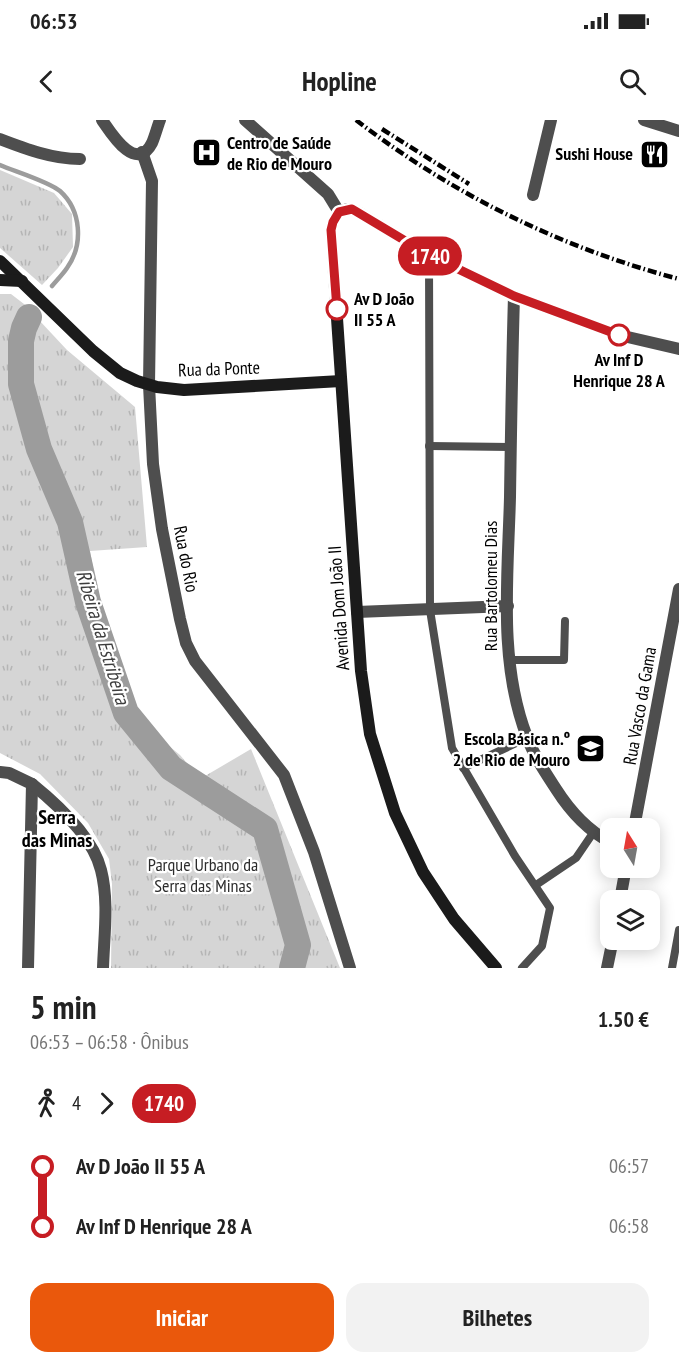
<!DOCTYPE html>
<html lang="pt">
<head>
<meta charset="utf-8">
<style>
	body { margin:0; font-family:"PT Sans Narrow",sans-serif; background:#f2f2f2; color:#222; height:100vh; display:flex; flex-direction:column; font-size:22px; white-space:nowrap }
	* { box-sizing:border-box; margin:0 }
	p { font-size:20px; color:#767676 }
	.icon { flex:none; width:33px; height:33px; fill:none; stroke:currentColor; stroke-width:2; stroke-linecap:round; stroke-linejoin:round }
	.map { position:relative; height:848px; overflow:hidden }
	.side { display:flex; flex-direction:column; background:#fff; flex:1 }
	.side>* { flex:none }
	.badge { padding:0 12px; border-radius:20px; font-size:21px; line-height:39px }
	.needle { width:39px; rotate:349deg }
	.buttons { position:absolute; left:600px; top:698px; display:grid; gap:12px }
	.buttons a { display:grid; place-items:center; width:60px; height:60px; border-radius:12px; background:#fff; box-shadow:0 3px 15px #0003; font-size:30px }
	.map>.badge { position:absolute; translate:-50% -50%; box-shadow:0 0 0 3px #fff }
	.legs { display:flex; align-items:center; gap:9px; height:66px; padding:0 30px; font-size:20px }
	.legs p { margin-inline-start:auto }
	.summary { display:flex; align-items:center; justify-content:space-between; height:102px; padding:0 30px }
	h1 { font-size:33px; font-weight:700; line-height:45px }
	.primary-button { display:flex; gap:12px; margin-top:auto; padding:12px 30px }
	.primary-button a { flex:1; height:69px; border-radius:18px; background:#ea580c; color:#fff; font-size:24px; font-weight:700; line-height:69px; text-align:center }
	.primary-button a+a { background:#f2f2f2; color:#222 }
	ul { padding:0 30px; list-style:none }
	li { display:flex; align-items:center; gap:21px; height:60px; font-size:22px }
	li i { display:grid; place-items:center; width:9px; height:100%; margin:0 8px; background:currentColor }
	li i::after { content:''; width:15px; height:15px; margin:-8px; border:4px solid; border-radius:50%; background:#fff }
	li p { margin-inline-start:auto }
	li:first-child i { background:linear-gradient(#0000 50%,currentColor 0) }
	li:last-child i { background:linear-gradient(currentColor 50%,#0000 0) }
	.status { display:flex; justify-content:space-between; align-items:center; height:42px; padding:0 30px; background:#fff; direction:ltr }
	.status svg { height:16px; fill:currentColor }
	header { display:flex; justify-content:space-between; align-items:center; height:78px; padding:0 30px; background:#fff; font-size:27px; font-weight:700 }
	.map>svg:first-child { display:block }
	.park { fill:url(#park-tufts) }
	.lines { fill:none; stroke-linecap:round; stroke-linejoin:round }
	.stream { stroke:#9c9c9c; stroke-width:4.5 }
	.river { stroke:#9c9c9c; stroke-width:26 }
	.lane { stroke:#4e4e4e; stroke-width:8 }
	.street { stroke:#4e4e4e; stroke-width:12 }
	.secondary { stroke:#1b1b1b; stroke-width:12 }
	.rail { stroke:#000; stroke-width:4.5; stroke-dasharray:9 3 1.5 3; stroke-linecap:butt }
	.line-1-casing { stroke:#fff; stroke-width:14 }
	.line-1 { stroke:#c61d23; stroke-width:9 }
	.stop-1-dot { fill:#fff; stroke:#c61d23; stroke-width:3 }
	.labels { text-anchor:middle; stroke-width:4.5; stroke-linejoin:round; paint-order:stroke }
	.poi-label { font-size:18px; font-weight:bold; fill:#000; stroke:#fff; text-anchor:end }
	.stop-label { font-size:18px; font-weight:bold; fill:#000; stroke:#fff; text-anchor:start }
	.street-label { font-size:18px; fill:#000; stroke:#fff }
	.park-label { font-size:18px; fill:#2c2c2c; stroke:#fff }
	.water-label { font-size:20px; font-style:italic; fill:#3d3d3d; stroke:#fff }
	.neighbourhood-label { font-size:20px; font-weight:bold; fill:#000; stroke:#fff }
</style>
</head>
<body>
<div class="status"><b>06:53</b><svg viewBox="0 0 49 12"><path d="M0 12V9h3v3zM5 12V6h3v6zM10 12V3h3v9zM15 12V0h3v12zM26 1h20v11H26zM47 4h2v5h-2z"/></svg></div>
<header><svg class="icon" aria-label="back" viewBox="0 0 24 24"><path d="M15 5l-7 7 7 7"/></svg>Hopline<svg class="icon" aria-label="search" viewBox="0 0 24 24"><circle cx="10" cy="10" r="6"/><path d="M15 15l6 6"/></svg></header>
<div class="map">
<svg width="679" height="848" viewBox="0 0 679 848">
	<defs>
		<pattern id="park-tufts" width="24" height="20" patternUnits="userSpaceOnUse" patternTransform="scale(1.5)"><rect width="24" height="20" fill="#d5d5d5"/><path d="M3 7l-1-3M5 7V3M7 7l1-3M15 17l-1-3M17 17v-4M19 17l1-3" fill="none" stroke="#b5b5b5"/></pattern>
	</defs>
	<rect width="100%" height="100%" fill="#fff"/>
	<!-- park -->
	<g class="park">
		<path d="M0,50L54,73L72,94L73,127L58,148L42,165L0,128Z"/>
		<path d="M0,174H11L24,184L67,230L135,287L147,427L90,431L106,519L136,599L180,635L200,659L251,629L340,848H111L112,764L109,739L88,703L40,654L0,633Z"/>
	</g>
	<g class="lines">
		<!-- stream -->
		<path class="stream" d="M0,45C14,51 50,62 60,71C81,90 84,124 67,148C63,154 57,160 52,166"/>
		<!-- river -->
		<path class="river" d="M29,197L24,208L21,221V264L39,329L70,402L88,482L126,593L171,648L265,709L298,825L292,848"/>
		<!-- lane -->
		<g class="lane">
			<path d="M429,135L430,490L452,628L515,736L550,788L542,826L522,848"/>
			<path d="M429,326L510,327"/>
			<path d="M509,540H564L565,501"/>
			<path d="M463,648L527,618"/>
			<path d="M536,765L576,738L593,713"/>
			<path d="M672,848L679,810"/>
		</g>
		<!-- street -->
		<g class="street">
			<path d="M102,0C111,13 136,54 152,23C155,16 157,8 160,0"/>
			<path d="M245,0L328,74L339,92L347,89L356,91L429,135L514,176L619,215L679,229"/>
			<path d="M644,0L679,11"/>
			<path d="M0,19C26,29 52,39 80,39"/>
			<path d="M142,32L152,61L149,265L153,344L162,409L180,499L186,523L195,541L284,655L314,732L350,848"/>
			<path d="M533,75L551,0"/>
			<path d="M514,176C512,243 511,310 510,377C508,456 498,542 527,617C534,636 545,652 556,669C570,691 587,710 610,722"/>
			<path d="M357,492L508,486"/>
			<path d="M0,652L9,653L32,664L28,848"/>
			<path d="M32,664C58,685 93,717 101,750C109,781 104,816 103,848"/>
			<path d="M634,708L679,469"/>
			<path d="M620,780L626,747"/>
			<path d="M607,848L613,819"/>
		</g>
		<!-- secondary -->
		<g class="secondary">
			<path d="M339,92L333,102L331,110L361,551L370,614L395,693L423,752L454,799L496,848"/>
			<path d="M0,141L93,231L120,253L137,261L157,267L184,270L341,261"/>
			<path d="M0,160L22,161"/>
		</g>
		<!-- rail -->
		<g class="rail">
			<path d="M356,0C452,74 561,128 679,159"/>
			<path d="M382,9L469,64"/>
		</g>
	</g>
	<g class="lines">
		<defs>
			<path id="line-1" d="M337,189L331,110L333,102L339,92L352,89L429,135L514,176L619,215"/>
		</defs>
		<!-- line-1 casing -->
		<use href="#line-1" class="line-1-casing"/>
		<!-- line-1 -->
		<use href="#line-1" class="line-1"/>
	</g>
	<!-- icons -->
	<defs>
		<symbol id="hospital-square" viewBox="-11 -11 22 22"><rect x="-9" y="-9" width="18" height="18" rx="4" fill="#000" stroke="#fff"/><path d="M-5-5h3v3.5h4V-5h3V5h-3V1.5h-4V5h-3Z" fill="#fff"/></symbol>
		<symbol id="restaurant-square" viewBox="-11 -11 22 22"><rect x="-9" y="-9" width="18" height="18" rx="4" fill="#000" stroke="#fff"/><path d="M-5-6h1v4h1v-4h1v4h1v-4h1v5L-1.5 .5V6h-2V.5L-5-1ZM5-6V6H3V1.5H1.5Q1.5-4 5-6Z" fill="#fff"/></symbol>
		<symbol id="school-square" viewBox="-11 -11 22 22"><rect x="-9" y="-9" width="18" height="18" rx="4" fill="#000" stroke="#fff"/><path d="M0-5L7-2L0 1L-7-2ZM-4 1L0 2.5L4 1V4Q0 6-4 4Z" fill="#fff"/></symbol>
	</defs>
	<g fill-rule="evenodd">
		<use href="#hospital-square" x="190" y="16" width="33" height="33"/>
		<use href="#restaurant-square" x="638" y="18" width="33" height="33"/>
		<use href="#school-square" x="574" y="612" width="33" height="33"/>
	</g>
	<!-- markers -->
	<g class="stop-1-dot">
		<circle cx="337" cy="189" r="10"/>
		<circle cx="619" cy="215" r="10"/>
	</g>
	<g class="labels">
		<!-- poi labels -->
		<g class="poi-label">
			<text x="227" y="29" text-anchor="start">Centro de Saúde<tspan x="227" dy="21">de Rio de Mouro</tspan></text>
			<text x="633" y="40">Sushi House</text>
			<text x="570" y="625">Escola Básica n.º<tspan x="570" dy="21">2 de Rio de Mouro</tspan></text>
		</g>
		<!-- stop labels -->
		<g class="stop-label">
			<text x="354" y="185">Av D João<tspan x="354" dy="21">II 55 A</tspan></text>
			<text x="619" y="246" text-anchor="middle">Av Inf D<tspan x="619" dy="21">Henrique 28 A</tspan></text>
		</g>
		<!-- street labels -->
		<g class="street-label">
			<text transform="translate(219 249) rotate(-2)" y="6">Rua da Ponte</text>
			<text transform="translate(186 439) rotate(79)" y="6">Rua do Rio</text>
			<text transform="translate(491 466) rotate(-90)" y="6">Rua Bartolomeu Dias</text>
			<text transform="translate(339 488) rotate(-94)" y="6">Avenida Dom João II</text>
			<text transform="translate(640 586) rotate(-80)" y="6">Rua Vasco da Gama</text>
		</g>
		<!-- park labels -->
		<g class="park-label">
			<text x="203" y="751">Parque Urbano da<tspan x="203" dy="21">Serra das Minas</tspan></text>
		</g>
		<!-- water labels -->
		<g class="water-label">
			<text transform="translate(103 517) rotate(73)" y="7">Ribeira da Estribeira</text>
		</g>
		<!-- neighbourhood labels -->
		<g class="neighbourhood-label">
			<text x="57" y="704">Serra<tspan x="57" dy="23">das Minas</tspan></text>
		</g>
	</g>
</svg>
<div class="buttons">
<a><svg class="needle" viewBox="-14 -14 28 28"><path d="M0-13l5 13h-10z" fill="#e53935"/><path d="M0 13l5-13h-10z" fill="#767676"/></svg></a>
<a><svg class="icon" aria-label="layers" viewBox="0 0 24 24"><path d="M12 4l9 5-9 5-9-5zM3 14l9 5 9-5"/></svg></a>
</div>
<b class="badge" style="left:430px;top:136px;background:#c61d23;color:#fff">1740</b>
</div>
<section class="side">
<div class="summary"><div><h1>5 min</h1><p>06:53 – 06:58 · Ônibus</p></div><b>1.50 €</b></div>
<div class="legs"><svg class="icon" aria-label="walk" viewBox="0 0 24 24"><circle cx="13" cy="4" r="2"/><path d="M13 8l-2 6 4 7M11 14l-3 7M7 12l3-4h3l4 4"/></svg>4<svg class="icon" aria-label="forward" viewBox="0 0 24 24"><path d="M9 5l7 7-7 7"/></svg><b class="badge" style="background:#c61d23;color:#fff">1740</b></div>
<ul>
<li><i style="color:#c61d23"></i><b>Av D João II 55 A</b><p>06:57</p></li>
<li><i style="color:#c61d23"></i><b>Av Inf D Henrique 28 A</b><p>06:58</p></li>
</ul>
<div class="primary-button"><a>Iniciar</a><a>Bilhetes</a></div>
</section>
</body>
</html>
